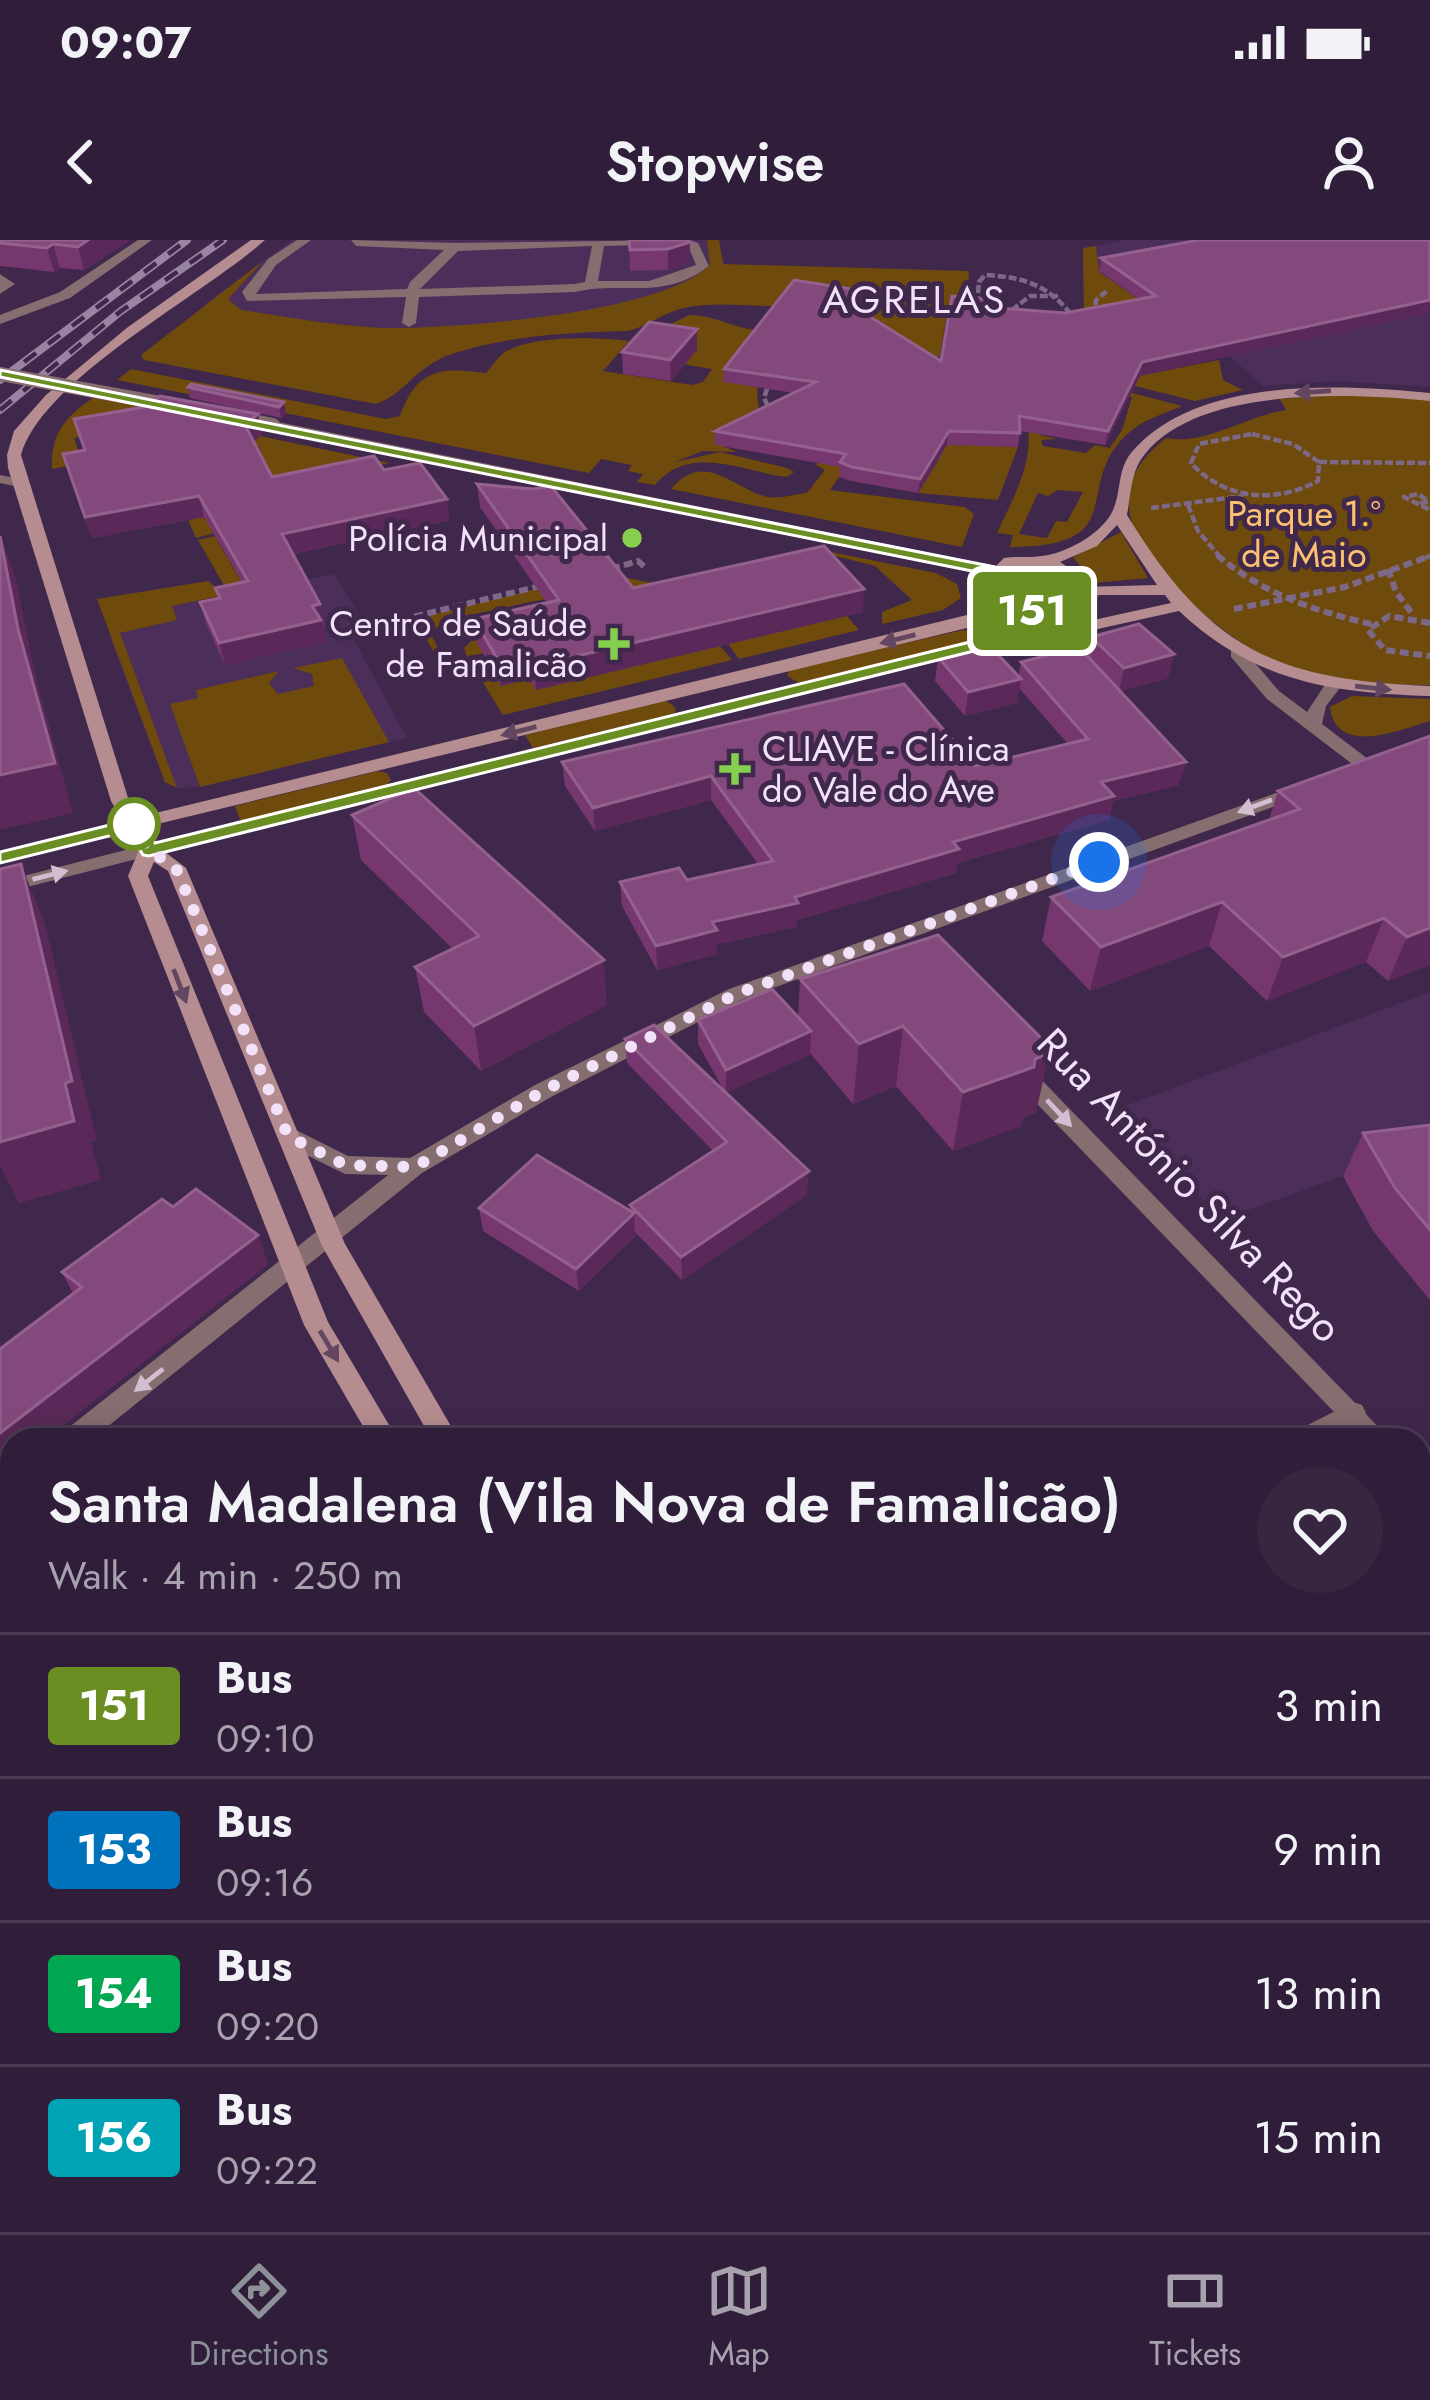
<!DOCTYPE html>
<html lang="en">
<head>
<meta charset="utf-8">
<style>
	body { margin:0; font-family:Jost,sans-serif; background:#382641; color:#f1f3f6; height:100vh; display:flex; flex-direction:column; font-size:45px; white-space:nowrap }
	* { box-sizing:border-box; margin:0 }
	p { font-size:39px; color:#a8a2ae }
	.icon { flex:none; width:66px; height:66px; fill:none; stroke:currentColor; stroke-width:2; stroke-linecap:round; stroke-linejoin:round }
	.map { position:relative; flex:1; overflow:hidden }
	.sheet { position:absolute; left:0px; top:1188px; width:1431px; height:804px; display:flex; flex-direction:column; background:#301d39; border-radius:36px 36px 0 0; box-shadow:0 6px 30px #0003,0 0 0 3px #4b3b53 }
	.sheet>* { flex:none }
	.badge { padding:0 24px; border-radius:9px; font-size:42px; line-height:78px }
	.you { position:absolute; width:60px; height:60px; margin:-30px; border:9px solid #fff; border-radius:50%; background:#1a73e8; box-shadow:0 0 0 18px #1a73e833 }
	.map>.badge { position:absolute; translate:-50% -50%; box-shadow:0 0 0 6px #fff }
	.round { display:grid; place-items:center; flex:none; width:126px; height:126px; border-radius:63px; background:#382641 }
	.head { display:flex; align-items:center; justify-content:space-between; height:204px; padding:0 48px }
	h1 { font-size:57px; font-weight:600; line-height:90px }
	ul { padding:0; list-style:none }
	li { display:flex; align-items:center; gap:36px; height:144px; padding:0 48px; border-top:3px solid #4b3b53 }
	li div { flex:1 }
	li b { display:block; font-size:45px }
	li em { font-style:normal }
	li .badge { min-width:132px; font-weight:700; text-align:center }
	.status { display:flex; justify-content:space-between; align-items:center; height:84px; padding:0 60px; background:#301d39; direction:ltr }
	.status svg { height:33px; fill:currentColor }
	header { display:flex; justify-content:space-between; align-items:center; height:156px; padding:0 48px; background:#301d39; font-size:54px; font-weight:600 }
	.dock { display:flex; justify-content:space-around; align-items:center; height:168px; border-top:3px solid #4b3b53; background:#301d39; font-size:33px; color:#a8a2ae }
	.dock a { display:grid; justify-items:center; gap:6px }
	.dock .selected { color:#8c9099 }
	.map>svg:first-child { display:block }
	.built { fill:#4b2e59 }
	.green { fill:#6e4a0c; fill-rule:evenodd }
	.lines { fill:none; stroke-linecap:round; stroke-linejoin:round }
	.path-far1 { stroke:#7e6888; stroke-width:4.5; stroke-dasharray:8 3; stroke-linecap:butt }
	.path { stroke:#7e6888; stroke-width:6; stroke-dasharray:9 4.5; stroke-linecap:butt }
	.service { fill:#866d6f; fill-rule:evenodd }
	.minor { fill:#866d6f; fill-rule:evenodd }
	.tertiary { fill:#866d6f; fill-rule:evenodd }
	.secondary { fill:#b58d90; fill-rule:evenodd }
	.rail-casing { stroke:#9985a3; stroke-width:8 }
	.rail { stroke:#40274c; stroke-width:4.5; stroke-dasharray:15; stroke-linecap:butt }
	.tertiary-bridge { stroke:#866d6f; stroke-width:14 }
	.wall { fill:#75376d }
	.shaded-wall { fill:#5a2959 }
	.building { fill:#83497c; stroke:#94618f; stroke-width:3 }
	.oneway { fill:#634660 }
	.oneway2 { fill:#d1bed0 }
	.line { fill:#6b8e23; stroke:#fff; stroke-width:3 }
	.walk { stroke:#f1e1f9; stroke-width:12; stroke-dasharray:0 21.6 }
	.poi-dot { fill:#84cf4d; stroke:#40274c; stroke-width:4.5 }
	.stop-dot { fill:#fff; stroke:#6b8e23; stroke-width:6 }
	.labels { text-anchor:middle; stroke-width:10; stroke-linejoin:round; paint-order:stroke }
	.far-park-label { font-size:36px; fill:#fcc170; stroke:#40274c }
	.far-poi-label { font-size:36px; fill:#f1e1f9; stroke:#40274c; text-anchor:end }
	.far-neighbourhood-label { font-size:39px; letter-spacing:3px; fill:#f1e1f9; stroke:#40274c }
	.street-label { font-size:42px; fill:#f1e1f9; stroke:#40274c }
</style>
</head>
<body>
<div class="status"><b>09:07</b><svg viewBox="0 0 49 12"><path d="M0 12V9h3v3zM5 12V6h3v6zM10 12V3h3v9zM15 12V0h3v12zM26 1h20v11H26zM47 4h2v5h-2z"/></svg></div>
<header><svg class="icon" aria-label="back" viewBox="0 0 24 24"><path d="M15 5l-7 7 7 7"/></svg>Stopwise<svg class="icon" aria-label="person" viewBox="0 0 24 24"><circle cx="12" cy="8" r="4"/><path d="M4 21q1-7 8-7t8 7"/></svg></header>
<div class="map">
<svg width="1430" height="1992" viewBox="0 0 1430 1992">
	<rect width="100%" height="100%" fill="#40274c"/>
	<!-- built -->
	<g class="built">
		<path d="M292,0H719L729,44L448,104L202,66Z"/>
		<path d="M1125,0H1430V147L1338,141L1262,146L1220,107L1196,99L1083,34V8Z"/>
		<path d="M334,334L368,389L354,400L407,498L200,547L177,548L165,542L109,395L176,380L171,366Z"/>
		<path d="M1430,752V1060L1373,991L1343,936L1221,980L1120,868Z"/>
	</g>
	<!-- green -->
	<g class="green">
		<path d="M707,0H719L723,24L969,31L967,71L946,79L940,116L920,122L982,205L1018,207L998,260L918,253L938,221L851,220L830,250L965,267L974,274L962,307L671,249C705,208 736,251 768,257C781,259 795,254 807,253L825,230L816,225L844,186L784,66C750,67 717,61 684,68C664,72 640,91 625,91C566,93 509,95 452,114C417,125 404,155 376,164L144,120L141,115L264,20L228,59L241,70C291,77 346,88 397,88C467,87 661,73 710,25Z"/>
		<path d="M1096,6L1099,32L1153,69L1084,80L1083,8Z"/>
		<path d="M689,75C716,75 738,91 764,90C762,116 753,149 760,173L725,207L737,212L703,211L675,222L720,212L787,228L794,232L787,237C743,232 690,203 655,245L637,242L643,234L628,231L632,225L601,219L589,233L117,140L131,129L386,179L400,176C417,128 441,127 486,133C492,126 498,117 505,112C533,95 598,97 629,101L603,131L692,145L703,142L712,129L670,122L667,86Z"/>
		<path d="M1219,120L1223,140L1243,150L1195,161L1131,145L1133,137Z"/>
		<path d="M1106,146L1182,166C1166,173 1145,179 1131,191C1068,243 1137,307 1010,307L1013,295L997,293C1013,258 1033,225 1028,186L1065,147L1040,195L1057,199L1041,200L1043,206L1086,213L1095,205L1110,208L1122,190L1132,157L1094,151ZM1058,250L1083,252L1067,282L1056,281L1047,298L1019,294L1038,253L1048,256Z"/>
		<path d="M107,148L183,163L101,193L74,198L82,223L52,229C50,185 74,171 107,148Z"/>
		<path d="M1346,154L1430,160V445C1375,446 1316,440 1265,416C1220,395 1135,321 1129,269C1125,237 1144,216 1166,198C1204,206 1246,176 1286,170L1280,159Z"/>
		<path d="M255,195L389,223L249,254L294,340L226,349L198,300L215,296L242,344L215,293L196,298L183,268L261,211L258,206L168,223Z"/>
		<path d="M1121,292L1148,338L1094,343L1073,317Z"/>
		<path d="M826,311L936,333L957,344L961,358L943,370L882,384V372L912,360L875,326L820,312Z"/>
		<path d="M601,333L653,343L576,361L587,378L478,403L484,413L467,417L464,408L473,399L573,376L559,356L446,380L430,393L446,422L440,423L415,379Z"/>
		<path d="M208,341L224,355L172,366L177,380L120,393L177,548L165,542L97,359Z"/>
		<path d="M847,376L859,390L739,419L728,404Z"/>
		<path d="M963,390L978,394L976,400L801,444L787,436L789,430Z"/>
		<path d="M720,406L732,420L503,475L481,439L495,436L502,445L529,439L537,449Z"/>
		<path d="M342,418L389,502L200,547L170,464L198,458L196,450L279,431L269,443L278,454L314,446L312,434L293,428Z"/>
		<path d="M1352,456L1430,459V481C1400,490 1336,517 1330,467Z"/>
		<path d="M665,460L676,468L674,474L533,508L525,495Z"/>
		<path d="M378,531L387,533L391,540L386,546L241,582L235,566Z"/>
		<path d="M1419,1277L1430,1289V1562L1419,1568Z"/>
		<path d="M1430,1678V1992H1195L1185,1980H1419V1685Z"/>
	</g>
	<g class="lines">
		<!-- path-far1 -->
		<g class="path-far1">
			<path d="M977,64L979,42L985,35C1026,37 1051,46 1075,80"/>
			<path d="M1093,76L1096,60L1108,50"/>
			<path d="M1003,77L1030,56H1058"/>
			<path d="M768,166L764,158L770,140"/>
			<path d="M1252,194L1293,204L1319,222L1318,241C1275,264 1225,260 1191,223L1199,204Z"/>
			<path d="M1319,222L1430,223"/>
			<path d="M1420,263L1428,262L1419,254L1404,257L1430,270"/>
			<path d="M1188,265L1198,291L1221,318"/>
			<path d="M1151,268L1243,256"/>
			<path d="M587,302L605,297"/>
			<path d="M1425,318L1430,316"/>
		</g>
		<!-- path -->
		<g class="path">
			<path d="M1217,315C1262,353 1314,371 1371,384"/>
			<path d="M611,329L638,321L646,328"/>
			<path d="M1388,329L1396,352L1414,376"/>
			<path d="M1234,369L1345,347L1430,316"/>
			<path d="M388,383L544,345"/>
			<path d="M1430,383L1389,376L1368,390L1385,410L1430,416"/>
		</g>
		<!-- service -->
		<g class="service">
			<path d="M138,0H152L70,58L0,84V75L60,52Z"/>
			<path d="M297,0H311L276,25L256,54L407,49L410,42L444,10L356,6L351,0L455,3L689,0L698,3L709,26C662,62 622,40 575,52L419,57L416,83L409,87L402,83L406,57L247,61L242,52L268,19ZM676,4L689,8L696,25L649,41H598L604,6ZM592,6L585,42L575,44L420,49L458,11Z"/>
			<path d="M0,34L15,44L0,54Z"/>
			<path d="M1353,1162L1362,1165L1366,1173C1349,1199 1318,1200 1290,1200L1294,1192Z"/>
			<path d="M1430,1572V1606L1419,1611V1577Z"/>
		</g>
		<!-- minor -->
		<g class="minor">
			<path d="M1307,542L1314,544V552L743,759L551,857L422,933L91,1200H59L63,1192L388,935L345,934L280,902L277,896L280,890H296L348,916L410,918L535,845L729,749Z"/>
			<path d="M1021,825L1029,827L1391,1200H1361L1013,839L1010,833Z"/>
			<path d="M1419,1231L1430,1236V1266L1419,1261Z"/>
			<path d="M12,1235V1263L0,1268V1240Z"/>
			<path d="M1128,1980H1168L1173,1992H1133Z"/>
		</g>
		<!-- tertiary -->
		<g class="tertiary">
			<path d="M273,181L995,326L1003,331L995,336L268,188L266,185Z"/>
			<path d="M0,235L24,240L26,243L19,247L0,243Z"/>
			<path d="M1231,409H1243L1279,451L1307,472L1328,440H1340L1343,444L1326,466L1322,484L1368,519L1430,498V509L1372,530H1360L1267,459L1231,417Z"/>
			<path d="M134,578L141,580V588L0,623V611Z"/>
			<path d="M149,604L159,610L156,614L0,654V642Z"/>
		</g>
		<!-- secondary -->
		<g class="secondary">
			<path d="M251,0H265C204,55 43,138 21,215L129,561L139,577L971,374L992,351L984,338L1004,318C1017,316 1029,318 1041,316C1065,314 1099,295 1111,274C1122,255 1116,232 1131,213C1195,136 1341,144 1430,153V161C1352,153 1189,145 1140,221C1131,236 1130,258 1127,275C1209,409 1275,440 1430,446V456C1331,453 1253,441 1179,371L1057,398L984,408L165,612L186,628L345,1004L459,1200H432L322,1006L168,631L154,622L148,636L328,1082L398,1200H371L304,1085L128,636L139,610L111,561L8,228L7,215L14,191L46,155L128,87ZM1117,285L1157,345L1082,347V336L1060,322L1097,306ZM1014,326H1045L1068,341L1066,351C1040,357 1017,363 1001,339ZM1100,355H1165L1171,363L1057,388L984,398L154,603L145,587L967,388L983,382L1001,360L1031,367Z"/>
			<path d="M767,1980H803L804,1992H768Z"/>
			<path d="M906,1980H945L950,1992H911Z"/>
		</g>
		<defs>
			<g id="rail">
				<path d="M0,140L187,0"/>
				<path d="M0,170L121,71L223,0"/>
			</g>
		</defs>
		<!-- rail casing -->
		<use href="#rail" class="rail-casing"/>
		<!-- rail -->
		<use href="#rail" class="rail"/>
		<!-- tertiary-bridge -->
		<g class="tertiary-bridge">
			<path d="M0,134L182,167"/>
			<path d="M228,176L273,185"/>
		</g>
	</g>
	<!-- wall -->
	<g class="wall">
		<path d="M0,0H128L129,1L84,30L60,28L54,32L0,26Z"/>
		<path d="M629,0H689L690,22L668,30L630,31Z"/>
		<path d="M1199,0L1140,136L1105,205L1020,191L1018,207L947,205L918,253L851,241L839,237L840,227L715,205V191L794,153L723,142L724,129L851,62L849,64L941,121L986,67L1065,73L1139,59L1099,31L1101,18Z"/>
		<path d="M697,110L671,141L623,134L622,112Z"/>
		<path d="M188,147L284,162L286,174L281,178L190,158Z"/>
		<path d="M258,174L262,194L253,202L272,237L384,230L450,280L293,314L325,386L322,387L326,402L225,425L206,384L200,362L218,358L215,348L242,342L204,277L92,298L69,235L84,210L74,179Z"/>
		<path d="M477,244L633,348L863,372L536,450L529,439L501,446L477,403L474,379L547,363L480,267Z"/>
		<path d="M1091,397L1174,414L1168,438L1120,451L1179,545L1113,561L1109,580L957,623L956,633L797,680V687L717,704V714L657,730L622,666L620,642L687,640L758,624L711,560L595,591L565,546L562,522L975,526L1068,504L1019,448L1017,463L965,476L935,441L938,417L1018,437L1021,422L1087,416Z"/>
		<path d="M1430,496V725L1388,741L1366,722L1267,761L1209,706L1090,751L1042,701L1051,657L1269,580L1278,551Z"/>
		<path d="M352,575L607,765L481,831L424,772L415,727L453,709L361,620Z"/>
		<path d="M800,739L1046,809L1036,873L1023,878L1021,886L953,911L896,846L853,864L810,813L726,853L807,955L682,1040L635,992V996L579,1051L483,991L479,968L630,970V965L713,911L627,823L625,799L724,851L698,804V780L798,777Z"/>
		<path d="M1430,885V1060L1373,991L1343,936L1363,893Z"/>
		<path d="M196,949L258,995L268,1024L44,1200H12V1225L0,1234V1109L73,1054L62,1032L162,959L173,967Z"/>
	</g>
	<!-- shaded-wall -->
	<g class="shaded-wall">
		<path d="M88,0H128L129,1L84,30L78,7Z"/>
		<path d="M690,2V22L668,30V9Z"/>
		<path d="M53,4L60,28L54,32L47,8Z"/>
		<path d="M852,49L851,62L842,74L843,60Z"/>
		<path d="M1430,60V73L1140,136L1105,205L1108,191L1142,122Z"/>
		<path d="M697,89V110L671,141L670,120Z"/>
		<path d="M284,162L286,174L281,178L279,167Z"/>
		<path d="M258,174L262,194L249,206L245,185Z"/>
		<path d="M949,191L947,205L918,253L920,239Z"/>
		<path d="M199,256L204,277L92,298L85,277Z"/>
		<path d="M447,259L450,280L286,315L282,294Z"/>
		<path d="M0,294L16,339L36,438L73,573L0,590V535L18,389Z"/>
		<path d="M864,349L863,372L536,450L534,426Z"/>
		<path d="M320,364L326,402L225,425L219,403Z"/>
		<path d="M1174,414L1168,438L1119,452L1124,428Z"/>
		<path d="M527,415L529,439L501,446L499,422Z"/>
		<path d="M1021,439L1017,463L965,476L968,452Z"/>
		<path d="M1186,522L1179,545L1113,561L1109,580L957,623L956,633L797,680V687L717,704V714L657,730L656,706L712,682L795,657L953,602L1101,542Z"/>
		<path d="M711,536V560L595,591L593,568Z"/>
		<path d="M21,624L45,684L97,901L91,902L101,940L19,963L0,926V902L65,843Z"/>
		<path d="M1222,662L1209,706L1090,751L1101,707Z"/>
		<path d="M1384,678L1366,722L1267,761L1283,717Z"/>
		<path d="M1430,688V725L1388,741L1407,697Z"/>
		<path d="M604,720L607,765L481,831L474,786Z"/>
		<path d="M903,786L896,846L853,864L859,804Z"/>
		<path d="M811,791L810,815L726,853V830Z"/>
		<path d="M1047,804L1045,815L1049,813L1036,873L1023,878L1021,886L953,911L963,852L1035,819L1043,806Z"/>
		<path d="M809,931L807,955L682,1040L681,1017Z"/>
		<path d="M634,973L635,996L579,1051L576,1029Z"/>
		<path d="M258,995L268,1024L44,1200H12V1225L0,1234V1193Z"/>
	</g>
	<!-- building -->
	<g class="building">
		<path d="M0,0H88L78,7L53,4L47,8L0,3Z"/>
		<path d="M629,0H689L690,2L668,9L630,10Z"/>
		<path d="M1199,0H1430V60L1142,122L1108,191L1019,176L1020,193L949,191L920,239L852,227L840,222L846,214L715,191L816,142L724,129L794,40L852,49L843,60L941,121L952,56L986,59V67L1065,73L1156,56L1101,18Z"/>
		<path d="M649,82L697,89L670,120L622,112Z"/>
		<path d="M191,144L284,162L279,167L188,147Z"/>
		<path d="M160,156L258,174L245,185L272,237L374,216L384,230L420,223L447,259L282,294L320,364L312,366L321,380L219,403L200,362L220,358L215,348L248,341L199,256L85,277L63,214L85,210L74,179L144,167Z"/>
		<path d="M477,244L533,249L551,246L633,348L824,306L864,349L534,426L527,415L499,422L474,379L559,360Z"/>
		<path d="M0,296L18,389L55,523L0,535Z"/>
		<path d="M1139,384L1174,414L1124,428L1091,397Z"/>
		<path d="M989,405L1021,439L968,452L938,417Z"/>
		<path d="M1079,407L1186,522L1101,542L1114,556L953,602L959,609L795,657L798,663L712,682L717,690L656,706L620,642L679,628L687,640L773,621L711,536L593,568L562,522L904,444L975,526L1088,499L1021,422Z"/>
		<path d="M1430,496V688L1407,697L1384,678L1283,717L1222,662L1101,707L1051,657L1300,569L1278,551Z"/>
		<path d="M414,548L604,720L474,786L415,727L479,696L352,575Z"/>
		<path d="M21,624L72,841L65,843L74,881L0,902V629Z"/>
		<path d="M938,695L1047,804L1043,806L1049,813L1035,819L1034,827L963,852L903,786L859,804L800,739Z"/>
		<path d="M772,749L811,791L726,830L698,780Z"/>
		<path d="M654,785L809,931L681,1017L630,965L727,902L625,799Z"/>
		<path d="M1430,885V990L1395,948L1363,893Z"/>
		<path d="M537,915L634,973L576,1029L479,968Z"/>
		<path d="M196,949L258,995L0,1193V1109L82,1047L62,1032L162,959L173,967Z"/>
		<path d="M431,1980H643L648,1992H437Z"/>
	</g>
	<!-- one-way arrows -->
	<defs><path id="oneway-solid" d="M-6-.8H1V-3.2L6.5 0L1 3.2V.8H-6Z" transform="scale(3)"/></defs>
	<g class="oneway">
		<use href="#oneway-solid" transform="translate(1313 152) rotate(176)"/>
		<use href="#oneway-solid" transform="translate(898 399) rotate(166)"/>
		<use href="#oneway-solid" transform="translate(1373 448) rotate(6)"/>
		<use href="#oneway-solid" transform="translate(519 491) rotate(166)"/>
		<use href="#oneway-solid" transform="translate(180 746) rotate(69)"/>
		<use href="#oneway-solid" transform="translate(329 1106) rotate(59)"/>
	</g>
	<g class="oneway2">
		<use href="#oneway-solid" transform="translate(1255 566) rotate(160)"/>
		<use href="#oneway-solid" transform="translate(50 635) rotate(-14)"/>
		<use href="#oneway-solid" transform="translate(1059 873) rotate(47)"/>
		<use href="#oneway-solid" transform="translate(149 1140) rotate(142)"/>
	</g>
	<!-- line -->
	<path class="line" d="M0,130L995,327L1003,331L1006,348L1045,363L1012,395L990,407L149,616L143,615L129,591L0,623V612L134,579L141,580L155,603L978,400L1001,388L1026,365L995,355L986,345L987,334L0,137Z"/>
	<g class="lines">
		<!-- walk -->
		<path class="walk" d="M134,584L149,610L176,628L288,896L345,925L415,927L543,851L736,754L1099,622"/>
	</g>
	<!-- markers -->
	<g class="poi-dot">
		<circle cx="632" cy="298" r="12"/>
		<path d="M608 386h12v12h12v12h-12v12h-12v-12h-12v-12h12z"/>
		<path d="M729 511h12v12h12v12h-12v12h-12v-12h-12v-12h12z"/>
	</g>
	<circle class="stop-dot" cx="134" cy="584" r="24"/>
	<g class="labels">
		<!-- far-park labels -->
		<g class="far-park-label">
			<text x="1304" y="286">Parque 1.º<tspan x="1304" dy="41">de Maio</tspan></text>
		</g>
		<!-- far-poi labels -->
		<g class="far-poi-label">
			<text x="608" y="311">Polícia Municipal</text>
			<text x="587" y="396">Centro de Saúde<tspan x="587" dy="41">de Famalicão</tspan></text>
			<text x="762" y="521" text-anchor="start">CLIAVE - Clínica<tspan x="762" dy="41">do Vale do Ave</tspan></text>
		</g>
		<!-- far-neighbourhood labels -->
		<g class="far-neighbourhood-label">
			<text x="915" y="73">AGRELAS</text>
		</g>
		<!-- street labels -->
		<g class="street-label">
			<text transform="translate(1190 945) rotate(46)" y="15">Rua António Silva Rego</text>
		</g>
	</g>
</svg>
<div class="you" style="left:1099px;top:622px"></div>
<b class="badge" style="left:1032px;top:371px;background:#6b8e23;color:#fff">151</b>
<section class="sheet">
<div class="head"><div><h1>Santa Madalena (Vila Nova de Famalicão)</h1><p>Walk · 4 min · 250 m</p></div><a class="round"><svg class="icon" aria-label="heart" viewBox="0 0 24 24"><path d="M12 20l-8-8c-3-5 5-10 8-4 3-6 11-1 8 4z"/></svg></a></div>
<ul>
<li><span class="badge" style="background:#6b8e23;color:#fff">151</span><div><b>Bus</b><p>09:10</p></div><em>3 min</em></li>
<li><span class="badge" style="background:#0072bc;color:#fff">153</span><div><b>Bus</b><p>09:16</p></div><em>9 min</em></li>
<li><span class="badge" style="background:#00a651;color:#fff">154</span><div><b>Bus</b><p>09:20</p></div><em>13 min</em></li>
<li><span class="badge" style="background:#00a3b4;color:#fff">156</span><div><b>Bus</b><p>09:22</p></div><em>15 min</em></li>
</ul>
</section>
</div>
<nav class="dock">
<a class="selected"><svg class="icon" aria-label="directions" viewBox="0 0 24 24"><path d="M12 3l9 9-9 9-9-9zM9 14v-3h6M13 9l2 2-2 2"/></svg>Directions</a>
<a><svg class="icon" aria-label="map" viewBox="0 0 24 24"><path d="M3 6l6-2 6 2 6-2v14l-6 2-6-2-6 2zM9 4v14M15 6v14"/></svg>Map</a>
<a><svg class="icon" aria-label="tickets" viewBox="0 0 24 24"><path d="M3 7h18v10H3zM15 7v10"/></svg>Tickets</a>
</nav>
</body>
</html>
